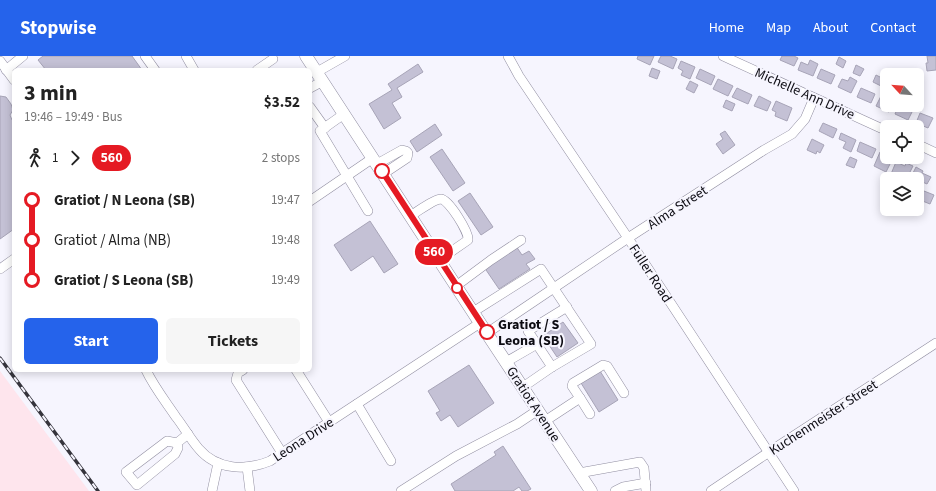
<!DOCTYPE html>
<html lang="en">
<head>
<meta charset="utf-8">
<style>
	body { margin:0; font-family:"Source Sans 3",sans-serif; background:#f6f6f6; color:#222; height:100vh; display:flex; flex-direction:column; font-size:15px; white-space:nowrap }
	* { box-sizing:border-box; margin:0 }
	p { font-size:13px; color:#767676 }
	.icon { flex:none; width:22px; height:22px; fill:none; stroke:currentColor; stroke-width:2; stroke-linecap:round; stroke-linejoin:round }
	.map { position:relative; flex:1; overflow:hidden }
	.panel { position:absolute; left:12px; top:12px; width:300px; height:304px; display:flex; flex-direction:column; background:#fff; border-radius:6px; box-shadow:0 2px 10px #0003 }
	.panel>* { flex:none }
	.badge { padding:0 8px; border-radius:13px; font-size:14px; line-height:26px }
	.needle { width:26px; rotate:296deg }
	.fabs { position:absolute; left:880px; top:12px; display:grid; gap:8px }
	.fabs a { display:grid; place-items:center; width:44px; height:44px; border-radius:6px; background:#fff; box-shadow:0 2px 10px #0003; font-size:20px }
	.map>.badge { position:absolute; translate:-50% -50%; box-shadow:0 0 0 2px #fff }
	.legs { display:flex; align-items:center; gap:6px; height:44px; padding:0 12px; font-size:13px }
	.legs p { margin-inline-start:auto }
	.summary { display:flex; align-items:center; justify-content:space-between; height:68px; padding:0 12px }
	h1 { font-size:22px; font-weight:700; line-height:30px }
	.cta { display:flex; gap:8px; margin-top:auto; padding:8px 12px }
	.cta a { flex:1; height:46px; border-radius:6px; background:#2563eb; color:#fff; font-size:16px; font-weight:700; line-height:46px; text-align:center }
	.cta a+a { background:#f6f6f6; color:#222 }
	ul { padding:0 12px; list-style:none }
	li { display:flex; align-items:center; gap:14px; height:40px; font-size:15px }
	li i { display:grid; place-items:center; width:6px; height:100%; margin:0 5px; background:currentColor }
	li i::after { content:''; width:10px; height:10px; margin:-5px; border:3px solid; border-radius:50%; background:#fff }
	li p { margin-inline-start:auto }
	li:first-child i { background:linear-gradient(#0000 50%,currentColor 0) }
	li:last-child i { background:linear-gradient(currentColor 50%,#0000 0) }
	header { display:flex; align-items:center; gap:24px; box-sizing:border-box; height:56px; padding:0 20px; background:#2563eb; color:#fff }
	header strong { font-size:19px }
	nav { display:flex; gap:22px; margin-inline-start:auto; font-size:14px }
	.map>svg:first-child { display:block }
	.industrial { fill:#fee5ed }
	.building { fill:#c4c1d5; stroke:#a7a4b7 }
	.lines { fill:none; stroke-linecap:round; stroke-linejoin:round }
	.minor-casing { stroke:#918ea1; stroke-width:10 }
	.major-casing { stroke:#918ea1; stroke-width:13 }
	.minor { stroke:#fff; stroke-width:9 }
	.major { stroke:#fff; stroke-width:12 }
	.rail-casing { stroke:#35343c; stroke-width:3.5 }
	.rail { stroke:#f6f5fe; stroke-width:2; stroke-dasharray:6; stroke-linecap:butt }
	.line-1-casing { stroke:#fff; stroke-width:9 }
	.line-1 { stroke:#e51a23; stroke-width:6 }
	.stop-1-dot { fill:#fff; stroke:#e51a23; stroke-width:2 }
	.labels { text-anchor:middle; stroke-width:4; stroke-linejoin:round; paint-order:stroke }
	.street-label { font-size:14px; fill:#0c0b12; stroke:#f6f5fe }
	.stop-label { font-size:14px; font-weight:bold; fill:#0c0b12; stroke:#f6f5fe; text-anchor:start }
</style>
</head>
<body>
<header>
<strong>Stopwise</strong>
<nav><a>Home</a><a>Map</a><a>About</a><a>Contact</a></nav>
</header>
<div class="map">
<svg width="936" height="435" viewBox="0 0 936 435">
	<rect width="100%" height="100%" fill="#f6f5fe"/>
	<!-- industrial -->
	<path class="industrial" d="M0,315L89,435H0Z"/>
	<!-- building -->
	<g class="building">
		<path d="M43,0H132L142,14H46L38,4Z"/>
		<path d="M638,0H654L650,9L637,3Z"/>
		<path d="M661,0H670L677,3L673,13L658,6Z"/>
		<path d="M782,0H794L798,2L794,10L780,4Z"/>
		<path d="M927,0H936V14L927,15L926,7H928Z"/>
		<path d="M839,1L846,5L843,12L836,8Z"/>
		<path d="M810,4L818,8L813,20L798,14L801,6L808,9Z"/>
		<path d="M681,5L695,11L690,23L681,19L683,15L678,12Z"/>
		<path d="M418,8L423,16L397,32L402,41L392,47L401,62L384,73L369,48L392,34L388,28Z"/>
		<path d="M856,9L864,13L860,20L853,17Z"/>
		<path d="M652,12L660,15L657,23L649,20Z"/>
		<path d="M700,13L715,20L711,29L696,22Z"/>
		<path d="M821,13L835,19L831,28L817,22Z"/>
		<path d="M876,19L884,23L881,30L873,26Z"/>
		<path d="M850,21L857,25L851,37L838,31L842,23L848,25Z"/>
		<path d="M718,23L733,30L728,40L713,33Z"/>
		<path d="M690,25L698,29L694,37L686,33Z"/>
		<path d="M737,32L752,39L748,48L732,41Z"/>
		<path d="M861,32L875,38L871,47L857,41Z"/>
		<path d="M917,37L923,40L920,47L917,46Z"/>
		<path d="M0,40L6,41L11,48L13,54L10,59L12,64L14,65V173L0,183Z"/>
		<path d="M759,40L771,46L767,55L754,50Z"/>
		<path d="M881,40L887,43V49H893L889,56L876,50Z"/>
		<path d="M726,44L735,48L732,55L723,51Z"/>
		<path d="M776,45L792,52L787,65L775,60L776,56L772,54Z"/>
		<path d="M899,49L913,54L908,64L895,58Z"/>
		<path d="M920,57L933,62L928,72L916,67Z"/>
		<path d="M823,67L837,73L833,82L819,75Z"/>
		<path d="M435,68L442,79L417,96L410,85Z"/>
		<path d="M725,75L735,89L723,98L716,88L723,83L720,78Z"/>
		<path d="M841,77L856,84L851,96L843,92L846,86L839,83Z"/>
		<path d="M812,83L824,89L820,97L817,95L816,98L807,94Z"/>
		<path d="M860,86L876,93L872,102L857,95Z"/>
		<path d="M442,93L465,127L453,135L430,101Z"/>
		<path d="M880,96L887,99V101L893,102L886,116L874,110Z"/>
		<path d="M850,101L857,104L854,112L846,109Z"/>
		<path d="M896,106L905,110L906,107L913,110L908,120L902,118L900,122L891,118Z"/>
		<path d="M916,111L923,115L922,117L931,121L927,128L911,121Z"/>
		<path d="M924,135L934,139L930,148L920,144Z"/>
		<path d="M470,137L493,171L481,179L458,145Z"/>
		<path d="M370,165L398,208L384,217L373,200L351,215L334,189Z"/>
		<path d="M516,190L522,199L529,195L535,203L526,208L530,213L499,233L484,211Z"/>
		<path d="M563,266L578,287L557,301L543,280Z"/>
		<path d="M469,309L494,347L458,371L450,359L441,365L436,357L440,355L428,335Z"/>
		<path d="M600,315L618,344L599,356L581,327Z"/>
		<path d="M503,390L531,433L527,435H522L519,431L513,435H455L451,428L496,399L494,396Z"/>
	</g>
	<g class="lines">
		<defs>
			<g id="minor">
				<path d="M145,0L155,14"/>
				<path d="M186,0L194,14"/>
				<path d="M508,0L519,20L628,182L794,435"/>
				<path d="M723,0L887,75"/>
				<path d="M0,5L14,24"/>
				<path d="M6,14L23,0"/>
				<path d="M257,14L273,3"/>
				<path d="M317,16L345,0"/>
				<path d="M310,32L323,25"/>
				<path d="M310,51L325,72"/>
				<path d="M344,58L320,75L368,155"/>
				<path d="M917,88L936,97"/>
				<path d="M377,108L402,94L406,95L408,97L407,102L383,118"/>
				<path d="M310,145L373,102"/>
				<path d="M410,160C417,156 434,143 441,143C449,144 469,176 468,184L439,204"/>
				<path d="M0,213L14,203"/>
				<path d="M456,230L491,204L521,184"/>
				<path d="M473,256L541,213L591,288L552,311L523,331"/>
				<path d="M487,277L628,182L764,94L792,78L805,63L814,42"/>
				<path d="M506,306L537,288"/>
				<path d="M552,311L528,275L567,251"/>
				<path d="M146,314C154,331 166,346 176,361C184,371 190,383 199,393C217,414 246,415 270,405L480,267"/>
				<path d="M243,314L238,317L236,324L282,397"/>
				<path d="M296,314L329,366"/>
				<path d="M580,342L590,358"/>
				<path d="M357,348L391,405"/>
				<path d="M545,365L580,342L572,330L573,327L603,309L607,310L624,337"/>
				<path d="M177,387L178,392L175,398L137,429L126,416L167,385L177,387L188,378"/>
				<path d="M247,411L250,435"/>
				<path d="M579,417L640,406L644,412L646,435"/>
				<path d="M212,435L218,407"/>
				<path d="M401,435L456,400L517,368L538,354"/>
				<path d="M615,435L623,431L646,427"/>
				<path d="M711,435L769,396L936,287"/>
			</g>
			<path id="major" d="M306,0L480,267L591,435"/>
		</defs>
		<!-- minor casing -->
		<use href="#minor" class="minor-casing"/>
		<!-- major casing -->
		<use href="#major" class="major-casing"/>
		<!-- minor -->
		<use href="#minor" class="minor"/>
		<!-- major -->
		<use href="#major" class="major"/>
		<defs>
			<path id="rail" d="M0,302L98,435"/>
		</defs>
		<!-- rail casing -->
		<use href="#rail" class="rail-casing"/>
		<!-- rail -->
		<use href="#rail" class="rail"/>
	</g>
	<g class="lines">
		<defs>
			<path id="line-1" d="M382,115L487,276"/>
		</defs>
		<!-- line-1 casing -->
		<use href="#line-1" class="line-1-casing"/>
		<!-- line-1 -->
		<use href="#line-1" class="line-1"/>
	</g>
	<!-- markers -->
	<g class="stop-1-dot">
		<circle cx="382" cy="115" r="7"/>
		<circle cx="457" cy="232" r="5"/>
		<circle cx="487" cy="276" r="7"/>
	</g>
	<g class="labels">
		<!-- street labels -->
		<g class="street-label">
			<text transform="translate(805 37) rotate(24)" y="5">Michelle Ann Drive</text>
			<text transform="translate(677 151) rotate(-33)" y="5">Alma Street</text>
			<text transform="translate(651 217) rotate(57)" y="5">Fuller Road</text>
			<text transform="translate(534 348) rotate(57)" y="5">Gratiot Avenue</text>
			<text transform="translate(823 361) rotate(-33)" y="5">Kuchenmeister Street</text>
			<text transform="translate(303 383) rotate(-33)" y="5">Leona Drive</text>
		</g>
		<!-- stop labels -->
		<g class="stop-label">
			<text x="498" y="273">Gratiot / S<tspan x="498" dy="16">Leona (SB)</tspan></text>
		</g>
	</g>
</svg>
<div class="fabs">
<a><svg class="needle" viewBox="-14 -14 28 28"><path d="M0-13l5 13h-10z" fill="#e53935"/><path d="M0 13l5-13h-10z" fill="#767676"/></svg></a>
<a><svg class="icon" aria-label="locate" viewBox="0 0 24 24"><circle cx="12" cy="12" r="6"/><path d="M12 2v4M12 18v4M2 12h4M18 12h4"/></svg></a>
<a><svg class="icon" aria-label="layers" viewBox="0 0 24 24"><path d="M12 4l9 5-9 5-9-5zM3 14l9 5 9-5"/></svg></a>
</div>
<b class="badge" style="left:434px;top:196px;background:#e51a23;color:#fff">560</b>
<section class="panel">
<div class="summary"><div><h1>3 min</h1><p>19:46 – 19:49 · Bus</p></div><b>$3.52</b></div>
<div class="legs"><svg class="icon" aria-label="walk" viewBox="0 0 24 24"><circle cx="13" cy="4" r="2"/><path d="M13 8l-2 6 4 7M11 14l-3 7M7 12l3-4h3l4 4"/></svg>1<svg class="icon" aria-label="forward" viewBox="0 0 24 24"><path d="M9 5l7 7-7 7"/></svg><b class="badge" style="background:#e51a23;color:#fff">560</b><p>2 stops</p></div>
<ul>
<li><i style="color:#e51a23"></i><b>Gratiot / N Leona (SB)</b><p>19:47</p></li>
<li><i style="color:#e51a23"></i><span>Gratiot / Alma (NB)</span><p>19:48</p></li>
<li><i style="color:#e51a23"></i><b>Gratiot / S Leona (SB)</b><p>19:49</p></li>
</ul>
<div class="cta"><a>Start</a><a>Tickets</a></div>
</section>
</div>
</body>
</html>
